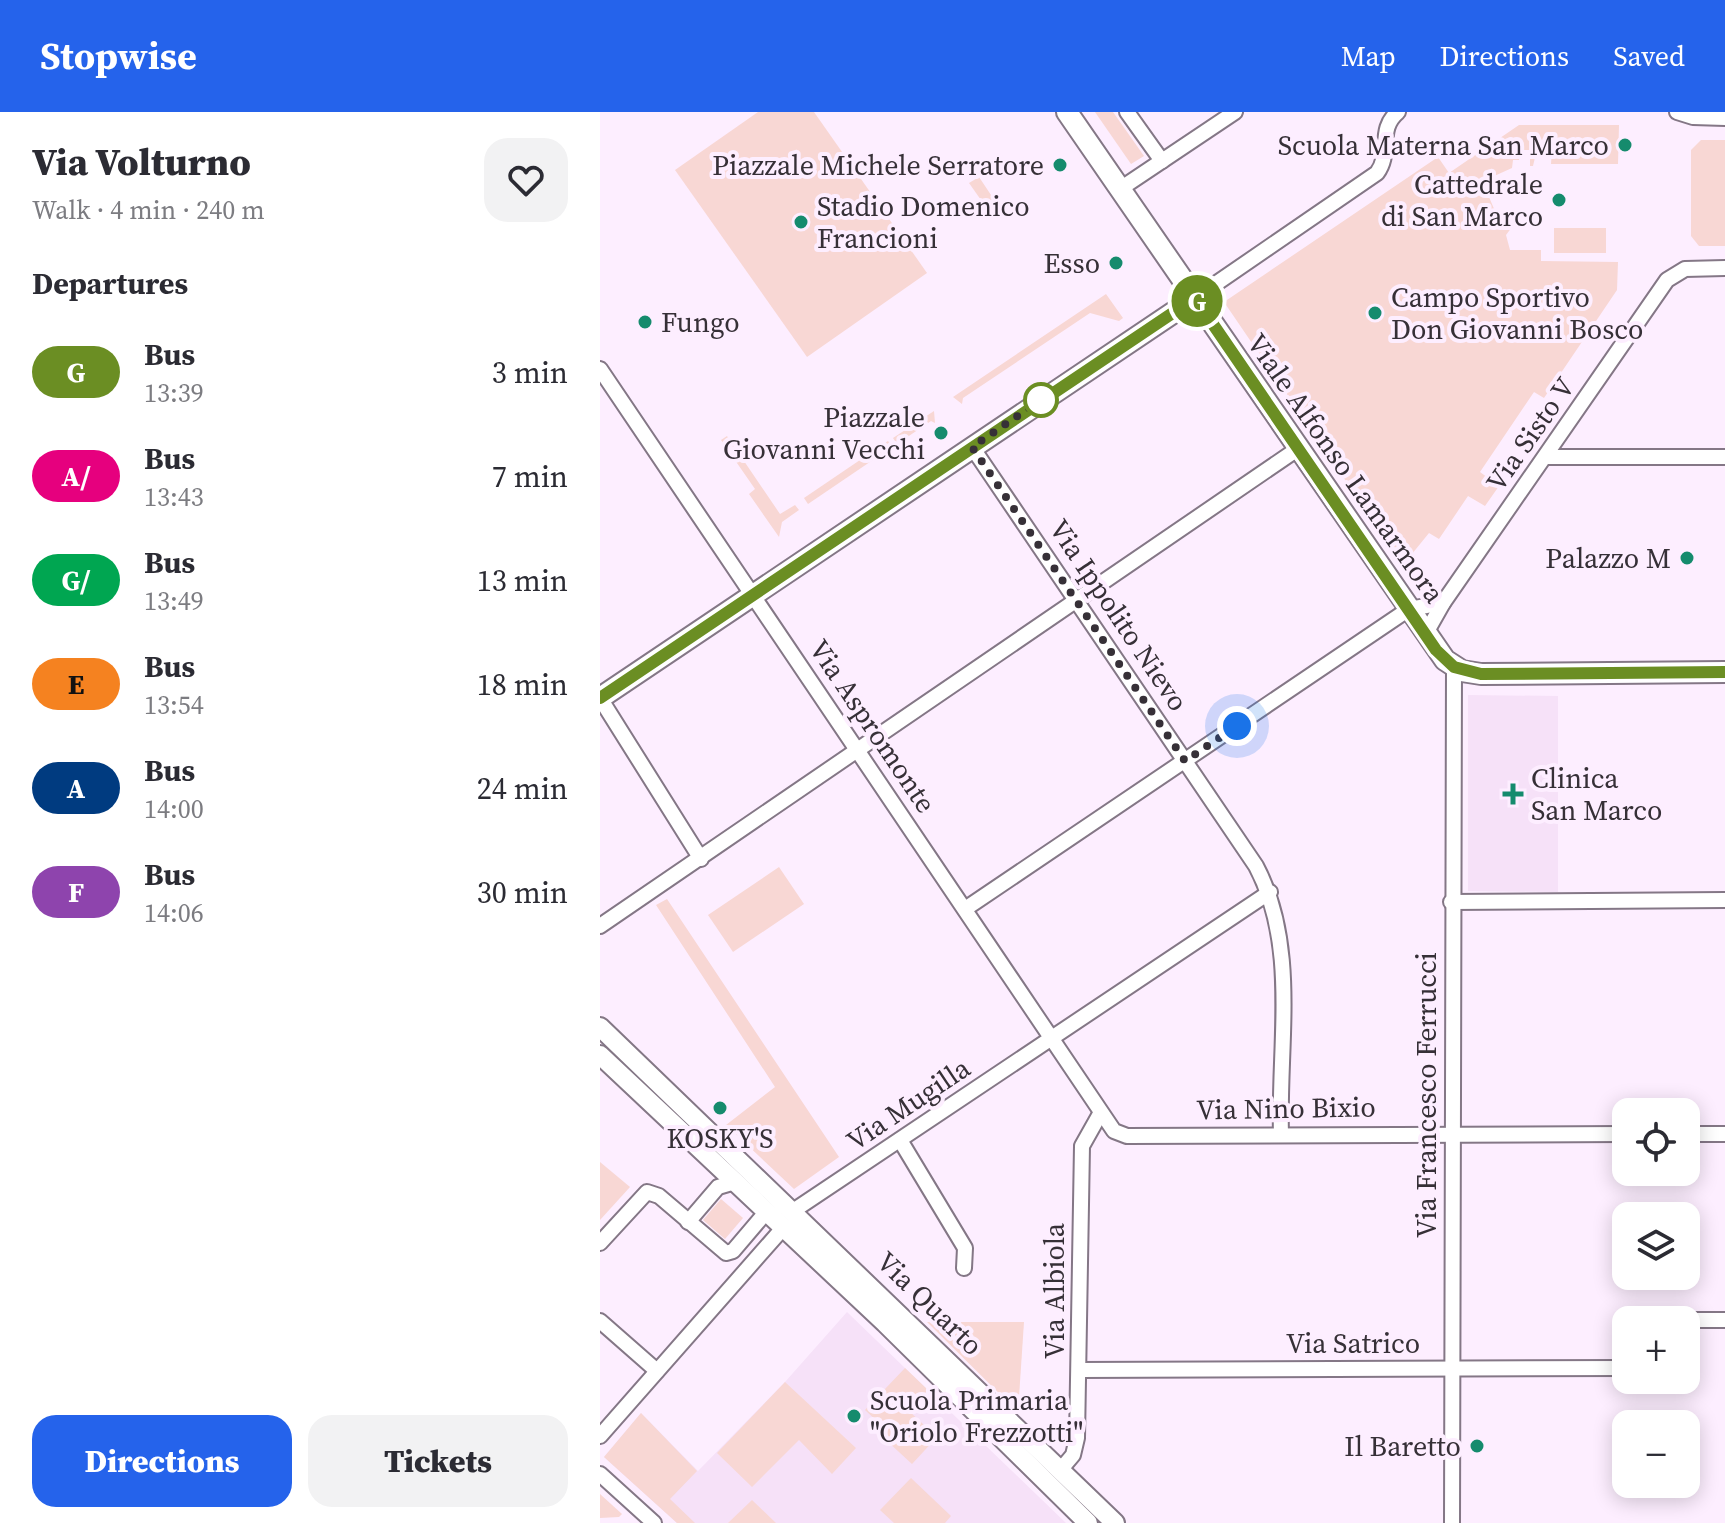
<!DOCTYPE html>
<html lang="en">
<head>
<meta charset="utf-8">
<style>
	body { margin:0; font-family:"Source Serif 4",serif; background:#f2f2f3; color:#2b2b33; height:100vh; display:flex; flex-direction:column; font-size:30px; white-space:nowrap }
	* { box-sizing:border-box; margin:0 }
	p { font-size:26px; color:#7c7c81 }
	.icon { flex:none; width:44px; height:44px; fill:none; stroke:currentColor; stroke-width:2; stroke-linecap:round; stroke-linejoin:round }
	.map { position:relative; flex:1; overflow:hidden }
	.side { display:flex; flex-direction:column; background:#fff; width:600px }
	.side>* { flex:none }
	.badge { padding:0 16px; border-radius:26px; font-size:28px; line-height:52px }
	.controls { position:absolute; left:1012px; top:986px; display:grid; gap:16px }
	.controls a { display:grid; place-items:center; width:88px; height:88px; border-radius:16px; background:#fff; box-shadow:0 4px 20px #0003; font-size:40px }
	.you { position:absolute; width:40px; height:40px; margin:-20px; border:6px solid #fff; border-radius:50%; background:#1a73e8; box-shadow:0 0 0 12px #1a73e833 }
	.map>.badge { position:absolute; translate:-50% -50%; box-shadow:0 0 0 4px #fff }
	h2 { padding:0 32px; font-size:30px; line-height:72px }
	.round { display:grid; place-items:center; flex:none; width:84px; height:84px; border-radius:24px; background:#f2f2f3 }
	.head { display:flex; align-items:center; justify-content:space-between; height:136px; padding:0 32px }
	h1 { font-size:38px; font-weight:800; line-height:60px }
	.primary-button { display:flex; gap:16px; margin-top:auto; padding:16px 32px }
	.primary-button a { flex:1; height:92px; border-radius:24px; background:#2563eb; color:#fff; font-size:32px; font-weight:800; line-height:92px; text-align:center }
	.primary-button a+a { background:#f2f2f3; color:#2b2b33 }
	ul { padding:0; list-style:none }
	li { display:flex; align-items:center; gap:24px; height:104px; padding:0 32px }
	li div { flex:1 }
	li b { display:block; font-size:30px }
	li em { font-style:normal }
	li .badge { min-width:88px; font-weight:700; text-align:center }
	header { display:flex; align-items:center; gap:48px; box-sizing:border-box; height:112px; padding:0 40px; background:#2563eb; color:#fff }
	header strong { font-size:38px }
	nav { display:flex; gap:44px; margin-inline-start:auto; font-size:28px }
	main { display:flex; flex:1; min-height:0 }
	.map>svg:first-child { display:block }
	.built { fill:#f6e1f8 }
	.green { fill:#f8d7d4 }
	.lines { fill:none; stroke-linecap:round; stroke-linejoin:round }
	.minor-casing { stroke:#847786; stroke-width:18 }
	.tertiary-casing { stroke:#847786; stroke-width:22 }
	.secondary-casing { stroke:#847786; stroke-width:24 }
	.minor { stroke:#fff; stroke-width:14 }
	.tertiary { stroke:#fff; stroke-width:18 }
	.secondary { stroke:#fff; stroke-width:20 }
	.line-casing { stroke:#fff; stroke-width:18 }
	.line { stroke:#6b8e23; stroke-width:12 }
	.walk { stroke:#363037; stroke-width:8; stroke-dasharray:0 14.4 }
	.poi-dot { fill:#158b6d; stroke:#fdeeff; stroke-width:3 }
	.stop-dot { fill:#fff; stroke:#6b8e23; stroke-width:4 }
	.labels { text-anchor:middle; stroke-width:8; stroke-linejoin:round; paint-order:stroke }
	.poi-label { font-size:28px; fill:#363037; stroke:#fdeeff; text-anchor:end }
	.street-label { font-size:28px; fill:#363037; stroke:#fdeeff }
</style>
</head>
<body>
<header>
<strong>Stopwise</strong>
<nav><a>Map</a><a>Directions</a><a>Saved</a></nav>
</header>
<main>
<section class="side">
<div class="head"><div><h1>Via Volturno</h1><p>Walk · 4 min · 240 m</p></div><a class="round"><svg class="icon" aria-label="heart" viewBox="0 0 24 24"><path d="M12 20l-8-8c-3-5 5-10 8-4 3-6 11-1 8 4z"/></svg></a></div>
<h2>Departures</h2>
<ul>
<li><span class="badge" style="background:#6b8e23;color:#fff">G</span><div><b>Bus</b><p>13:39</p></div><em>3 min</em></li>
<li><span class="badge" style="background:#e6007e;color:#fff">A/</span><div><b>Bus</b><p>13:43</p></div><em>7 min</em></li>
<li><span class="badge" style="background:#00a651;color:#fff">G/</span><div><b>Bus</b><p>13:49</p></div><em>13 min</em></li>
<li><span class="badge" style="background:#f58220;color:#111">E</span><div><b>Bus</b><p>13:54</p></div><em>18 min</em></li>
<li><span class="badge" style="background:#003b80;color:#fff">A</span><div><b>Bus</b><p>14:00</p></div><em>24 min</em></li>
<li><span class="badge" style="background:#8e44ad;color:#fff">F</span><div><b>Bus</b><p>14:06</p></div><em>30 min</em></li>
</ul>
<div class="primary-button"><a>Directions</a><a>Tickets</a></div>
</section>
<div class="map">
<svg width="1125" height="1411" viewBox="0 0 1125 1411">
	<rect width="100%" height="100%" fill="#fdeeff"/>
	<!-- built -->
	<g class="built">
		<path d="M868,583L958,584V780L868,779Z"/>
		<path d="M247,1200L305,1256L466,1411H77L4,1345L41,1301L98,1359L185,1270Z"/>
	</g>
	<!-- green -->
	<g class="green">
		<path d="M158,0H214L327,161L207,245L75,58Z"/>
		<path d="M495,0H513L544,44L531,52Z"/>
		<path d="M919,13H1019L1018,52H951L952,37H937L933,54H930V38H920L919,48H913L912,56L892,65L886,78L895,99L912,105V115L906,123L910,138H941V149L1018,150L1017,178L944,286L934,280L880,360L899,374L885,394L868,384L839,427L829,421L803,453L624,190L838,45L849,61Z"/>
		<path d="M1101,28H1125V134H1099L1091,124V38Z"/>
		<path d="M379,65L397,92L388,98L369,71Z"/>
		<rect x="954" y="116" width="52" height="25"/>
		<path d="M506,182L523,206L519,209L490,201L363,286L362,292L353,285Z"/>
		<path d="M334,299L335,311L331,309L297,332L293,326Z"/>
		<path d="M127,324L180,402L195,393L199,398L182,410L179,425L149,382L155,377L121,328Z"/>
		<path d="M288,329L292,335L208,392L204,386Z"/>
		<path d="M179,755L204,792L133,840L108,803Z"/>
		<path d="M67,787L239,1045L194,1077L126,1013L175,975L56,793Z"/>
		<path d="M0,1050L30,1075L0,1108Z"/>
		<path d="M121,1087L143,1106L125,1127L103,1108Z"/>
		<path d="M327,1210H424L418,1300Z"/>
		<path d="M305,1256L328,1278L309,1299L337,1325L312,1352L274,1317L279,1311L265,1298Z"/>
		<path d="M185,1270L256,1336L232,1362L199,1328L152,1375L117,1341Z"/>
		<path d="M41,1301L97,1359L70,1387L95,1411H77L4,1345Z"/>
		<path d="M311,1366L351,1404L345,1411H294L280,1398Z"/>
		<path d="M0,1382L22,1402L19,1405L0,1406Z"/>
		<path d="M152,1388L176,1411H128Z"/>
	</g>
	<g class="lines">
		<defs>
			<g id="minor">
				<path d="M527,0L562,49"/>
				<path d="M1077,0L1093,5L1125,6"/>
				<path d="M520,77L635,0"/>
				<path d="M595,186L777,61C792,41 777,17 798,0"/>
				<path d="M0,257L514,1019L527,1024L1026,1022"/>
				<path d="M372,335L656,754C699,835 678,933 681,1022"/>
				<path d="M946,345H1125"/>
				<path d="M826,521L843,491L1067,168L1085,157L1125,156"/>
				<path d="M0,586L101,747"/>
				<path d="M851,790L1125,788"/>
				<path d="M365,797L809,497L843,491"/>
				<path d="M0,814L699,336"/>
				<path d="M1086,1022H1125"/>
				<path d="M300,1028L365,1136L364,1156"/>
				<path d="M193,1099L670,780"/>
				<path d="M88,1110L118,1075L135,1070"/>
				<path d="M0,1131L47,1080L59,1084L126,1141L133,1139L167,1099"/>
				<path d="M1086,1208H1125"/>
				<path d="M0,1209L57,1259"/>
				<path d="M479,1258L1026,1256"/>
				<path d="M0,1324L184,1115"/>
				<path d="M462,1356L473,1343L477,1326L482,1034L500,1002"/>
				<path d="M0,1362L54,1411"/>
				<path d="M852,1411L854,555"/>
			</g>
			<g id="tertiary">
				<path d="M0,915L515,1411"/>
				<path d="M0,943L285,1211L488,1411"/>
			</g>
			<g id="secondary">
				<path d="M467,0L845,548L862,559L881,562L1125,560"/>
				<path d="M0,586L595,186"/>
			</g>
		</defs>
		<!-- minor casing -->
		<use href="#minor" class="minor-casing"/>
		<!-- tertiary casing -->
		<use href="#tertiary" class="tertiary-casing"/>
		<!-- secondary casing -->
		<use href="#secondary" class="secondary-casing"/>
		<!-- minor -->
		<use href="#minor" class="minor"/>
		<!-- tertiary -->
		<use href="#tertiary" class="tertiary"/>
		<!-- secondary -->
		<use href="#secondary" class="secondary"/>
	</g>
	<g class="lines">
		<defs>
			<path id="line" d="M0,586L595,186L836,538L854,555L881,562L1125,560"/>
		</defs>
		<!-- line casing -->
		<use href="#line" class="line-casing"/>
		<!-- line -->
		<use href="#line" class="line"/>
		<!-- walk -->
		<path class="walk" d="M441,288L372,335L585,649L637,614"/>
	</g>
	<!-- markers -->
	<g class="poi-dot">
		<circle cx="1025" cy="33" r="8"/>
		<circle cx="460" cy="53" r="8"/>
		<circle cx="959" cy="88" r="8"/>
		<circle cx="201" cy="110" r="8"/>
		<circle cx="516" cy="151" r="8"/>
		<circle cx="775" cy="201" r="8"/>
		<circle cx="45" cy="210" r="8"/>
		<circle cx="341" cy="321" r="8"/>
		<circle cx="1087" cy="446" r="8"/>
		<path d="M909 670h8v8h8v8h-8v8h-8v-8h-8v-8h8z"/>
		<circle cx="120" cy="996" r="8"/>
		<circle cx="254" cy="1304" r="8"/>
		<circle cx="877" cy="1334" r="8"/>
	</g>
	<circle class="stop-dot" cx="441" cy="288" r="16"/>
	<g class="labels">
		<!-- poi labels -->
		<g class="poi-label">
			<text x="1009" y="43">Scuola Materna San Marco</text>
			<text x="444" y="63">Piazzale Michele Serratore</text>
			<text x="943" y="82">Cattedrale<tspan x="943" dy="32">di San Marco</tspan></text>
			<text x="217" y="104" text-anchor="start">Stadio Domenico<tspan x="217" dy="32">Francioni</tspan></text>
			<text x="500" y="161">Esso</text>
			<text x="791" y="195" text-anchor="start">Campo Sportivo<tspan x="791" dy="32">Don Giovanni Bosco</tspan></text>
			<text x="61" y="220" text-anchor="start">Fungo</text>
			<text x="325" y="315">Piazzale<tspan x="325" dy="32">Giovanni Vecchi</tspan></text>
			<text x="1071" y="456">Palazzo M</text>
			<text x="931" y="676" text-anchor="start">Clinica<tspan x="931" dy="32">San Marco</tspan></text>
			<text x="120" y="1036" text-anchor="middle">KOSKY'S</text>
			<text x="270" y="1298" text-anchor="start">Scuola Primaria<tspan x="270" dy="32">"Oriolo Frezzotti"</tspan></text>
			<text x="861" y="1344">Il Baretto</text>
		</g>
		<!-- street labels -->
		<g class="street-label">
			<text transform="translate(930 322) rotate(-55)" y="10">Via Sisto V</text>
			<text transform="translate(746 356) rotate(55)" y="10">Viale Alfonso Lamarmora</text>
			<text transform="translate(519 503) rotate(56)" y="10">Via Ippolito Nievo</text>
			<text transform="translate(273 614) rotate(56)" y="10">Via Aspromonte</text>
			<text transform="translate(826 983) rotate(-90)" y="10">Via Francesco Ferrucci</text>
			<text transform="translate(308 992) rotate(-34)" y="10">Via Mugilla</text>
			<text transform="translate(686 996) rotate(-1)" y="10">Via Nino Bixio</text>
			<text transform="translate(454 1179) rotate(-90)" y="10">Via Albiola</text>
			<text transform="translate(330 1191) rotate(44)" y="10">Via Quarto</text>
			<text x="753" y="1241">Via Satrico</text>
		</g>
	</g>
</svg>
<div class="controls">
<a><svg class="icon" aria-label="locate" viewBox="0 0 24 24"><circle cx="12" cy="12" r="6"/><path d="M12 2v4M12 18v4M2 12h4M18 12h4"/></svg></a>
<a><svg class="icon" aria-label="layers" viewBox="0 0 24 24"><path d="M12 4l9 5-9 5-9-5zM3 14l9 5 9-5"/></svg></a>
<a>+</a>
<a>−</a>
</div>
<div class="you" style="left:637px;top:614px"></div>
<b class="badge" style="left:597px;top:189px;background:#6b8e23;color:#fff">G</b>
</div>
</main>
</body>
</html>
